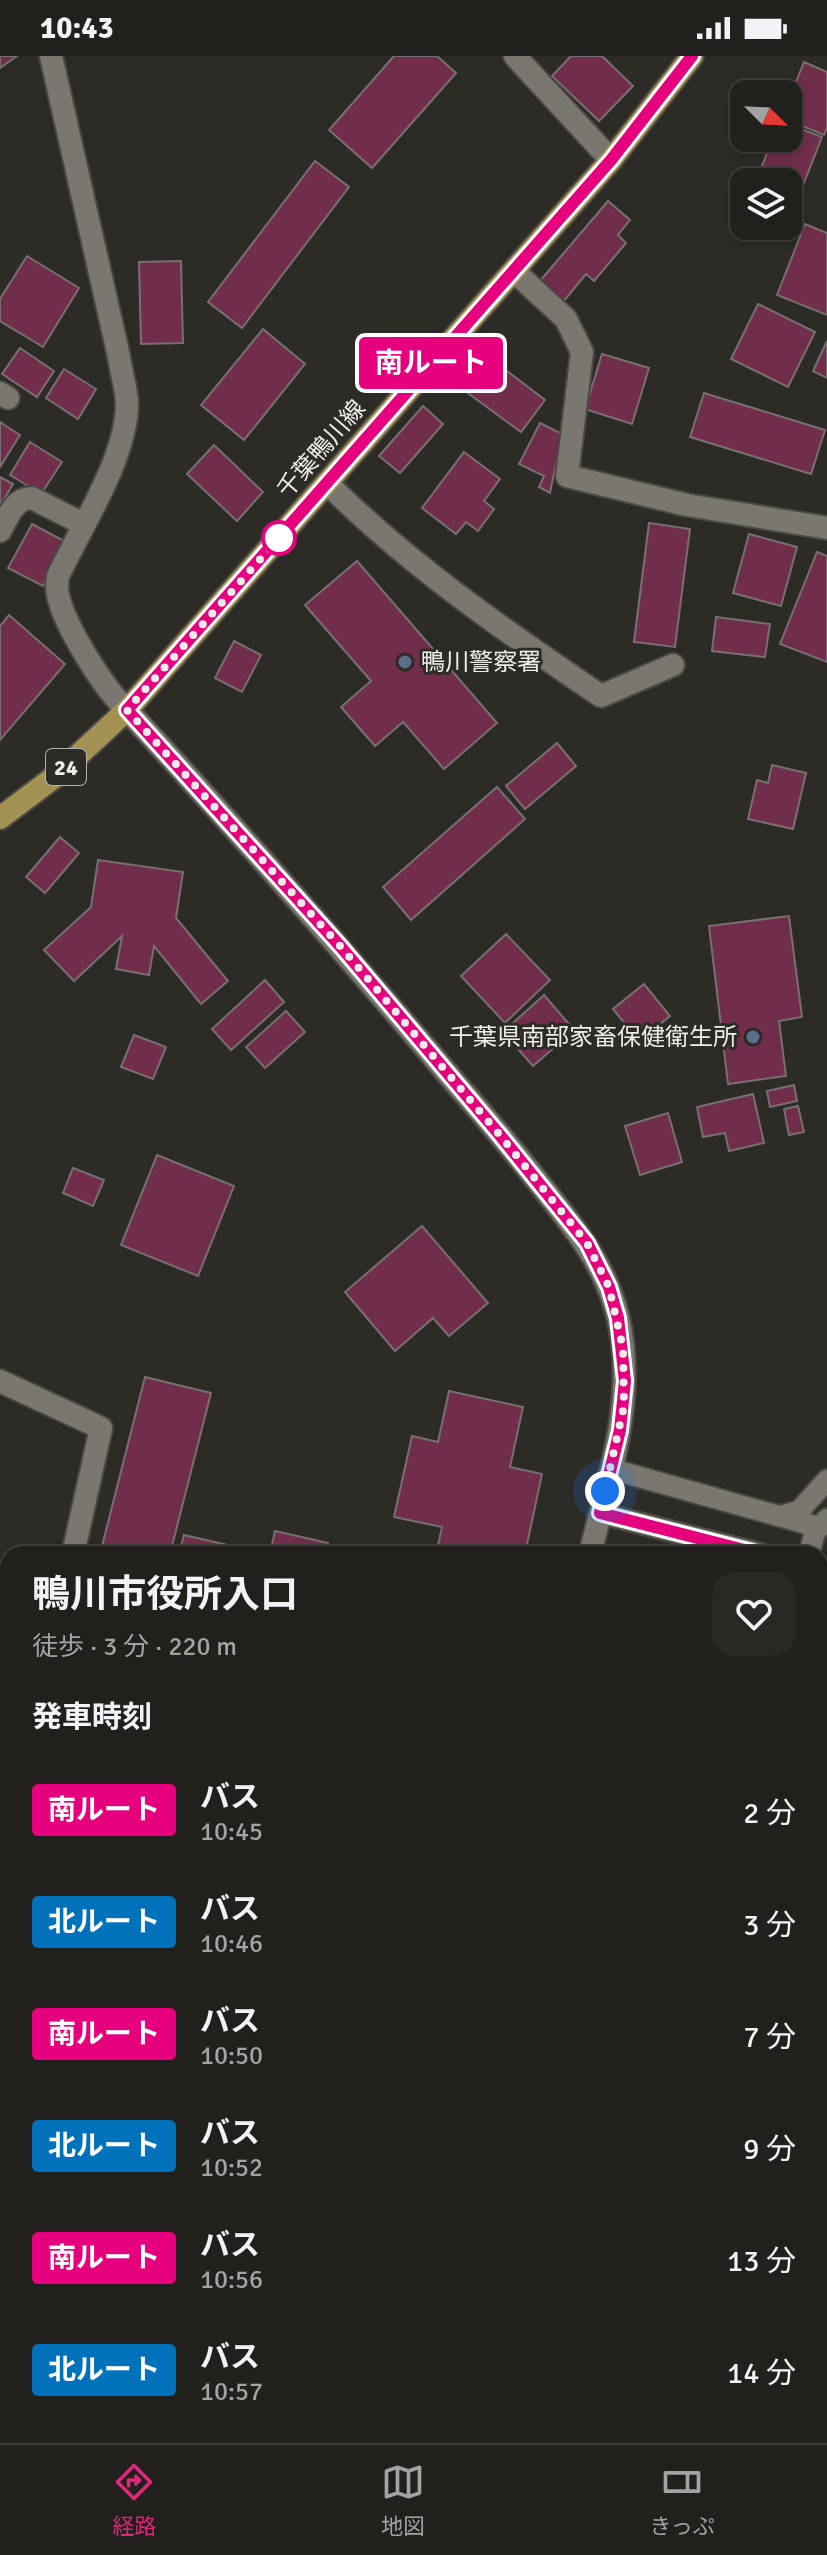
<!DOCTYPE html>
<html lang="ja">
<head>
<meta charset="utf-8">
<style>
	body { margin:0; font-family:Signika,"Noto Sans JP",sans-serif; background:#2a2825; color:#f1f3f6; height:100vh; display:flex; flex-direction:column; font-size:30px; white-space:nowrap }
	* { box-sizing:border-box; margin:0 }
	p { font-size:26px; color:#a2a3a3 }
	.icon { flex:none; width:44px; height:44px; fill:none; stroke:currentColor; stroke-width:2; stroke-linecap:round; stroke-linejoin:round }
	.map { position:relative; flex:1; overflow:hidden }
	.sheet { position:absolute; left:0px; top:1490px; width:828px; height:898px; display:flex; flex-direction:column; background:#22201c; border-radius:24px 24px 0 0; box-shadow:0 4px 12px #0003,0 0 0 2px #3f3e3b }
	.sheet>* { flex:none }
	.badge { padding:0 16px; border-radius:6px; font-size:28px; line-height:52px }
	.needle { width:52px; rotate:114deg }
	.buttons { position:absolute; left:730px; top:24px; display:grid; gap:16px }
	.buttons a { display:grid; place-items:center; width:72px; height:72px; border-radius:16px; background:#22201c; box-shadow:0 4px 12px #0003,0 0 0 2px #3f3e3b; font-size:40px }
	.you { position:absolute; width:40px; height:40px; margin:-20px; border:6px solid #fff; border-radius:50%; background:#1a73e8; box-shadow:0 0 0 12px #1a73e833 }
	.map>.badge { position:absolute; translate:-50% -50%; box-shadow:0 0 0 4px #fff }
	h2 { padding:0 32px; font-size:30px; line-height:72px }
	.round { display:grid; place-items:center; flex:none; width:84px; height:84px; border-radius:24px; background:#2a2825 }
	.headline { display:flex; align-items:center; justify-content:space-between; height:136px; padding:0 32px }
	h1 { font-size:38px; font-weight:700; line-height:60px }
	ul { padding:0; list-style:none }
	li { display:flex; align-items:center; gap:24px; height:112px; padding:0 32px }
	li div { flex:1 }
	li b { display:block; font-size:30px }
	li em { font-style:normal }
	li .badge { min-width:88px; font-weight:700; text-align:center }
	.status { display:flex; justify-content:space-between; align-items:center; height:56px; padding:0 40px; background:#22201c; direction:ltr }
	.status svg { height:22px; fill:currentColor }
	.dock { display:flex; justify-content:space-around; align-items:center; height:112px; border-top:2px solid #3f3e3b; background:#22201c; font-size:22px; color:#a2a3a3 }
	.dock a { display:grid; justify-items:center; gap:4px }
	.dock .selected { color:#db2777 }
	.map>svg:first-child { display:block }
	.green { fill:#4c5016 }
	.building { fill:#702e4b; stroke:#786f72; stroke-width:2 }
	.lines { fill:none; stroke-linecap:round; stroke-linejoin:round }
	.service-casing { stroke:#4a4842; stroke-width:24 }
	.minor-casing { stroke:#4a4842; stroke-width:26 }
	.tertiary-casing { stroke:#4a4842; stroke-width:26 }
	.primary-casing { stroke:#4a4842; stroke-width:26 }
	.service { stroke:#7a7770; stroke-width:20 }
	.minor { stroke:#7a7770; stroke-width:22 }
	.tertiary { stroke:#7a7770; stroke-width:22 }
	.primary { stroke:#a49154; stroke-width:22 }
	.line-casing { stroke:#fff; stroke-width:18 }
	.line { stroke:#e6007e; stroke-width:12 }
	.walk { stroke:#edece8; stroke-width:8; stroke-dasharray:0 14.4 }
	.stop-dot { fill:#fff; stroke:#e6007e; stroke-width:4 }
	.service-dot { fill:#5c6f8a; stroke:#2d2b25; stroke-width:3 }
	.labels { text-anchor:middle; stroke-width:6; stroke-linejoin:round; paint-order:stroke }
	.shield { fill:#2d2b25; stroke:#b3b2ae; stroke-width:2 }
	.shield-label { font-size:22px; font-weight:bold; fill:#edece8 }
	.street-label { font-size:24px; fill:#edece8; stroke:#2d2b25 }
	.poi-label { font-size:24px; fill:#edece8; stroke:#2d2b25; text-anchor:start }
</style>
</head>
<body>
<div class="status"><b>10:43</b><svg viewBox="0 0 49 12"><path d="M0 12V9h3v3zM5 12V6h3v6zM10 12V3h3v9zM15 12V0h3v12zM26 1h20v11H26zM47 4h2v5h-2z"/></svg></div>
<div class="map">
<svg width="827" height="2387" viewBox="0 0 827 2387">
	<rect width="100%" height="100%" fill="#2d2b25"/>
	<!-- green -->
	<path class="green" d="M820,1929L827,1931V2206L820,2202Z"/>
	<!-- building -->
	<g class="building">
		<path d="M0,0H17L0,12Z"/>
		<path d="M394,0H437L456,17L372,112L329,74Z"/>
		<path d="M571,0H602L633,30L599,65L552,20Z"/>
		<path d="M804,6L827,16V72L824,79L788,64V46Z"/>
		<path d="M788,68L822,81L800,137L788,132V126H773L758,120L773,82H788Z"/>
		<path d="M315,105L349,131L242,272L208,246Z"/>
		<path d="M608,145L630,164L618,179L626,187L594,225L586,218L558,252L534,232Z"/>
		<path d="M805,168L827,177V259L777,239Z"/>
		<path d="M27,200L79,232L43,291L0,265V243Z"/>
		<path d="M181,205L183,287L141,288L139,206Z"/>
		<path d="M758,248L815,276L788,331L731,303Z"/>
		<path d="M263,273L305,308L244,384L201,349Z"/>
		<path d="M827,285V322L813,315Z"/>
		<path d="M20,292L54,315L37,341L2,318Z"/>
		<path d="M482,296L545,344L521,376L457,329Z"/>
		<path d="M602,298L649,312L632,368L585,353Z"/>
		<path d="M64,313L96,333L78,363L46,342Z"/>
		<path d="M704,337L825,374L811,418L690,381Z"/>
		<path d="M423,350L443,368L400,417L379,400Z"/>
		<path d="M0,366L20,379L0,411Z"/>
		<path d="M540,367L562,378L550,437L539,431L544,420L519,408Z"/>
		<path d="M30,386L62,406L41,438L10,419Z"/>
		<path d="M214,389L263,436L237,465L187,418Z"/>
		<path d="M464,396L500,423L484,445L494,453L478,475L466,466L456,478L422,452Z"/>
		<path d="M0,421L13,428L0,450Z"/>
		<path d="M649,467L690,473L675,591L634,586Z"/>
		<path d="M32,468L66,486L43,530L8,512Z"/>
		<path d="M749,478L797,491L781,550L733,537Z"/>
		<path d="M817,496L827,500V606L780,588Z"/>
		<path d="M357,505L497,667L444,713L403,666L375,690L341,651L371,625L305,549Z"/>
		<path d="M9,559L65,608L0,684V570Z"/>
		<path d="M716,561L770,568L765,601L712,595Z"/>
		<path d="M234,585L261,599L242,636L215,622Z"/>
		<path d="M557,687L576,710L525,753L506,730Z"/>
		<path d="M772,709L806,717L793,773L748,763L757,724L768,727Z"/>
		<path d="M497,731L525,763L411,864L383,831Z"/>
		<path d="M60,781L79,797L45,837L26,821Z"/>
		<path d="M98,804L183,816L176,862L228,925L201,948L154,890L149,919L116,913L122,880L74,925L44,894L91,851Z"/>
		<path d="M789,860L802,961L779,965L786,1020L728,1028L709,870Z"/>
		<path d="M506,878L550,924L505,967L461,920Z"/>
		<path d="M265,924L284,946L231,994L212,973Z"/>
		<path d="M644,928L670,960L639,985L613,953Z"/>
		<path d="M544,939L574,974L533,1010L503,976Z"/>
		<path d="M286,955L305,976L265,1012L246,991Z"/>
		<path d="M134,979L166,991L153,1023L121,1011Z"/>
		<path d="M794,1029L797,1045L770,1051L767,1035Z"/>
		<path d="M753,1038L764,1087L729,1095L725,1077L703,1081L697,1051Z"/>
		<path d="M798,1050L804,1076L789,1079L784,1053Z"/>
		<path d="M668,1057L682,1106L640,1119L625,1070Z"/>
		<path d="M157,1099L234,1130L198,1220L121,1189Z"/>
		<path d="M73,1112L104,1124L93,1150L63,1137Z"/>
		<path d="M422,1170L488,1247L449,1280L433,1262L395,1295L345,1236Z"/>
		<path d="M145,1321L211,1337L170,1498H100Z"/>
		<path d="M449,1335L523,1351L510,1411L542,1418L525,1498L486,1489L484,1498H436L442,1471L394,1461L412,1380L438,1386Z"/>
		<path d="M275,1475L328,1487L326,1498H270Z"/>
		<path d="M184,1479L267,1498H179Z"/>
	</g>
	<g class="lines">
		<defs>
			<g id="service">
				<path d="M611,1413L818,1471"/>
				<path d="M600,1457L761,1498"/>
				<path d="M780,1460L799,1455L827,1424"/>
				<path d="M809,1498L815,1476L827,1463"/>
				<path d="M820,1528L827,1534"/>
			</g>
			<g id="minor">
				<path d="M51,0L119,301C121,316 127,334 127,349C126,403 81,471 58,520C57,526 56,533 58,539C64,569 104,633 127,654"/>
				<path d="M515,0L611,104"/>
				<path d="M514,215L566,263L582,296L567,420L687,449L827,472"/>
				<path d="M0,337L8,342"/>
				<path d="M327,427C409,509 505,575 601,640L673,609"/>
				<path d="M0,475C8,461 14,442 32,442L83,468"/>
				<path d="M0,1325L101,1372L73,1498"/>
				<path d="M820,1908L827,1909"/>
				<path d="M0,2099L8,2102"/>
				<path d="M820,2307L827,2292"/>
				<path d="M308,2380L310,2387"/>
				<path d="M778,2387L782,2380"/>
			</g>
			<g id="tertiary">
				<path d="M127,654C240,777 350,902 458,1030C486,1062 513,1094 539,1127C573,1170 605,1207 618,1261C637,1342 609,1420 590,1498"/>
				<path d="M660,2380L672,2387"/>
			</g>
			<path id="primary" d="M0,762L57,719L127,654L611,104L692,0"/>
		</defs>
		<!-- service casing -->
		<use href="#service" class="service-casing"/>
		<!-- minor casing -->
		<use href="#minor" class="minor-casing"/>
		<!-- tertiary casing -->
		<use href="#tertiary" class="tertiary-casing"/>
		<!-- primary casing -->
		<use href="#primary" class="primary-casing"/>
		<!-- service -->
		<use href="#service" class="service"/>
		<!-- minor -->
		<use href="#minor" class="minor"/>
		<!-- tertiary -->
		<use href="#tertiary" class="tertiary"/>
		<!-- primary -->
		<use href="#primary" class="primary"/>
	</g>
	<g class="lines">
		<defs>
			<path id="line" d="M692,0L611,104L127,654L341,891L499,1078L587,1187L609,1231L618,1262L625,1325L620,1374L600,1457L760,1498"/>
		</defs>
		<!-- line casing -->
		<use href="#line" class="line-casing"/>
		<!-- line -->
		<use href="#line" class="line"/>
		<!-- walk -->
		<path class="walk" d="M279,482L127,654L341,891L499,1078L587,1187L609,1231L623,1292L624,1350L605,1435"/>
	</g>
	<!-- markers -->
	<circle class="stop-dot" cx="279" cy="482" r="16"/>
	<g class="service-dot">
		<circle cx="405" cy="606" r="8"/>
		<circle cx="753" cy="981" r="8"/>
	</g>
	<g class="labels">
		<!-- shield labels -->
		<rect class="shield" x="46" y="693" width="40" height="36" rx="6"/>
		<g class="shield-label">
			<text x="66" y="719">24</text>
		</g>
		<!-- street labels -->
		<g class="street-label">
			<text transform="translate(321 393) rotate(-49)" y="8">千葉鴨川線</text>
		</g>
		<!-- poi labels -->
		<g class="poi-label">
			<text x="421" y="614">鴨川警察署</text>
			<text x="737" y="989" text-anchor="end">千葉県南部家畜保健衛生所</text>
		</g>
	</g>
</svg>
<div class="buttons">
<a><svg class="needle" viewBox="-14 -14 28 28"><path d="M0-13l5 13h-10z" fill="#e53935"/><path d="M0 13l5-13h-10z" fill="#a2a3a3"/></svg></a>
<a><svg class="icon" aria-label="layers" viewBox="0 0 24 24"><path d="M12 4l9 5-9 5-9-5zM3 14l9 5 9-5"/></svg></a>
</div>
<div class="you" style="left:605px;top:1435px"></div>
<b class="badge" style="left:431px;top:307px;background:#e6007e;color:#fff">南ルート</b>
<section class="sheet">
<div class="headline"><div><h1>鴨川市役所入口</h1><p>徒歩 · 3 分 · 220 m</p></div><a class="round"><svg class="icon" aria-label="heart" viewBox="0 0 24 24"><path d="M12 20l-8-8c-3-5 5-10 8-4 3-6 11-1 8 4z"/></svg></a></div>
<h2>発車時刻</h2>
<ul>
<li><span class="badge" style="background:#e6007e;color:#fff">南ルート</span><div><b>バス</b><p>10:45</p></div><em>2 分</em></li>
<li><span class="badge" style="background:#0072bc;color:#fff">北ルート</span><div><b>バス</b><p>10:46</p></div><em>3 分</em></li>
<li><span class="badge" style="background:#e6007e;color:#fff">南ルート</span><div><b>バス</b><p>10:50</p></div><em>7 分</em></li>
<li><span class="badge" style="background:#0072bc;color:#fff">北ルート</span><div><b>バス</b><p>10:52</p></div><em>9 分</em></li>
<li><span class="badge" style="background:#e6007e;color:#fff">南ルート</span><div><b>バス</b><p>10:56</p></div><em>13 分</em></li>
<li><span class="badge" style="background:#0072bc;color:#fff">北ルート</span><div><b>バス</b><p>10:57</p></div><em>14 分</em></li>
</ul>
</section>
</div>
<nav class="dock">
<a class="selected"><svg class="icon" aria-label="directions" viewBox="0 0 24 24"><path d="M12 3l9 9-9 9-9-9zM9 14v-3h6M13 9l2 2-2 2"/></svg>経路</a>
<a><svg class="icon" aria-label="map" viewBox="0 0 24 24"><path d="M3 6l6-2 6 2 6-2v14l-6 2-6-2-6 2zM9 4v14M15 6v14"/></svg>地図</a>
<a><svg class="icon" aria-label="tickets" viewBox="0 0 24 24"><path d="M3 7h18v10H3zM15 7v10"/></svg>きっぷ</a>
</nav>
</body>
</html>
